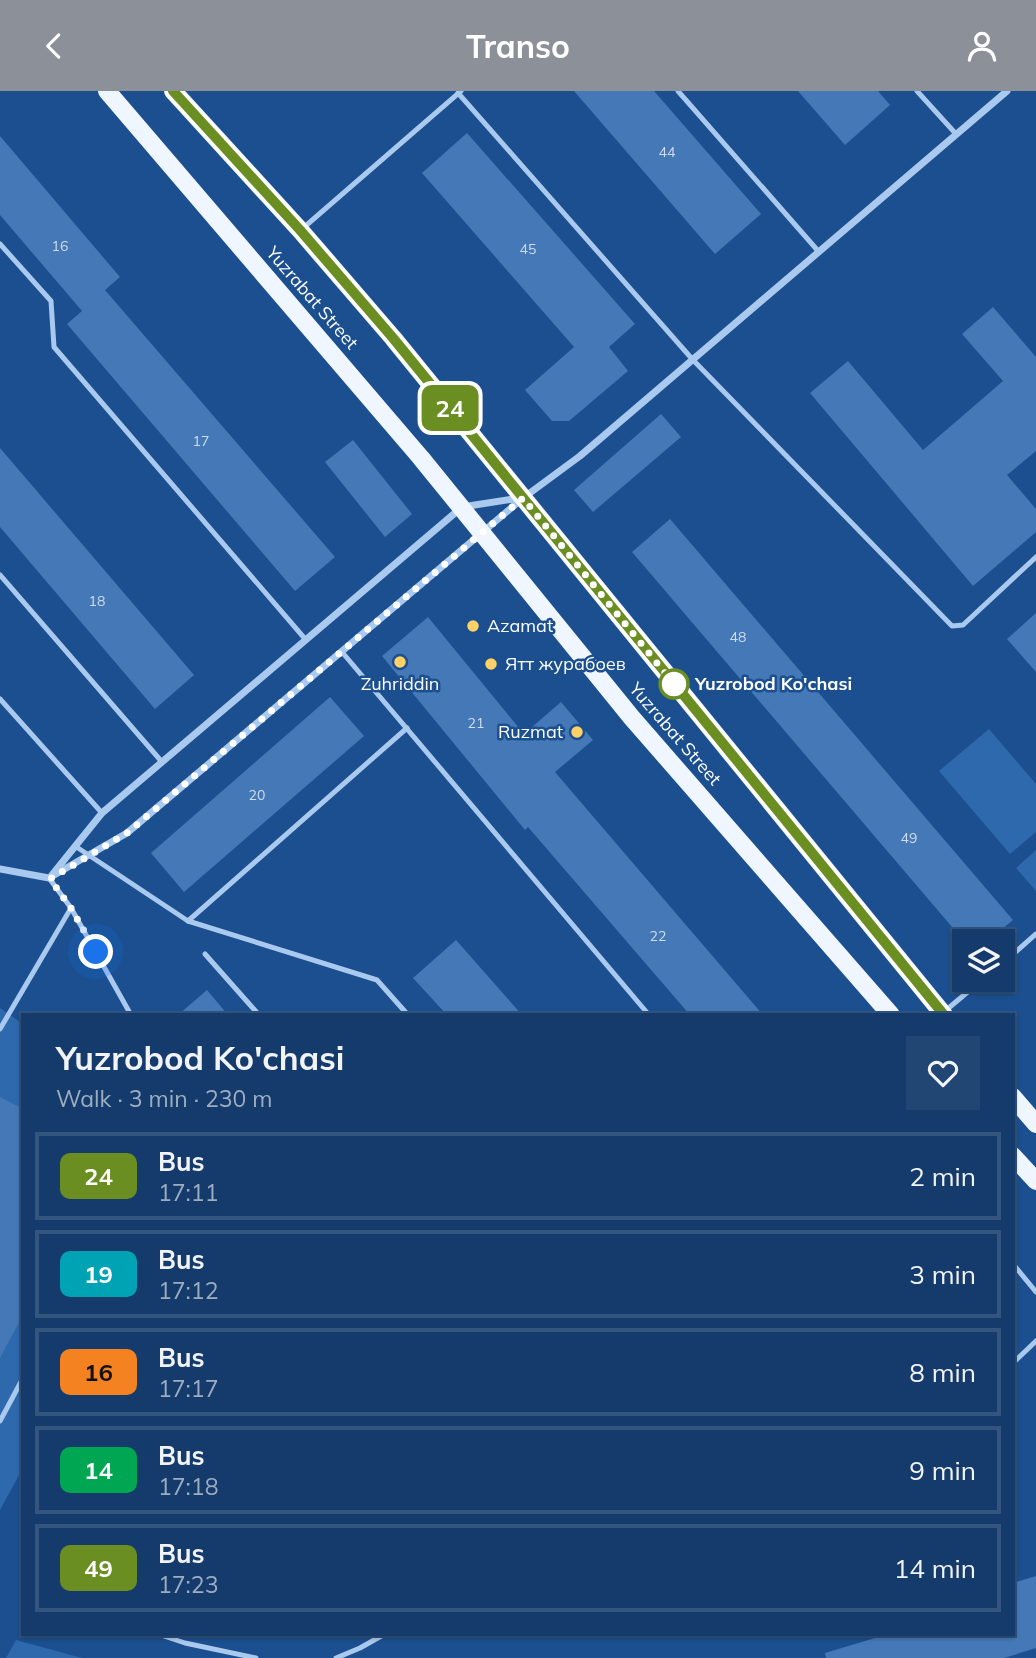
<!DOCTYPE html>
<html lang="en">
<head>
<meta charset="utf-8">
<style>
	body { margin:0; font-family:Mulish,sans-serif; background:#214673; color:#f1f3f6; height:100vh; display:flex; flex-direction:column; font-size:26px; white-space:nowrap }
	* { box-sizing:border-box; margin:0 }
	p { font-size:23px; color:#9dadc1 }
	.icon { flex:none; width:38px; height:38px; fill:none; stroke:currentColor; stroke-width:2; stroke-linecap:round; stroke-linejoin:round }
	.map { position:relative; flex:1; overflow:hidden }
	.side { position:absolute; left:21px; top:922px; width:994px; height:623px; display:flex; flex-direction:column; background:#143b6b; border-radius:0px; box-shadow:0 2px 5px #0004,0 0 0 2px #33557e }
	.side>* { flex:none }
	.badge { padding:0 14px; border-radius:10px; font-size:24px; line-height:46px }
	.buttons { position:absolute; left:952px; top:838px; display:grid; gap:14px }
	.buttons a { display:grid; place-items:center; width:63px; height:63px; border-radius:0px; background:#143b6b; box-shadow:0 2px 5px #0004,0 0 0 2px #33557e; font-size:35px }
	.you { position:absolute; width:35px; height:35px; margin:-18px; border:5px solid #fff; border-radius:50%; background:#1a73e8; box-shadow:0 0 0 10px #1a73e833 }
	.map>.badge { position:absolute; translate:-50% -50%; box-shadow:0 0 0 4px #fff }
	.round { display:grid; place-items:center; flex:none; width:74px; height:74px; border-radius:0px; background:#214673 }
	.headline { display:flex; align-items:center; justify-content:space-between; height:119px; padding:0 35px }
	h1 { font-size:33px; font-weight:700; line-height:52px }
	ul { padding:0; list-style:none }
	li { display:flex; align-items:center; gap:21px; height:88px; margin:0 14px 10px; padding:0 21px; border:4px solid #33557e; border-radius:0px }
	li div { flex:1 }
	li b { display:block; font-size:26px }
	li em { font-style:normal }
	li .badge { min-width:77px; font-weight:700; text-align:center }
	header { display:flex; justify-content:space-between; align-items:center; height:91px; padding:0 35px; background:#8c9099; color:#fff; font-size:32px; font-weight:700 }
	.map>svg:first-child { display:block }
	.green { fill:#2e69ad }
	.building { fill:#4478b7 }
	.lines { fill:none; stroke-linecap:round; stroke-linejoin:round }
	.service { stroke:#a9c9ee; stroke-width:5 }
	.minor { stroke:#a9c9ee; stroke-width:7 }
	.primary { stroke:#f0f6ff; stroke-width:18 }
	.line-casing { stroke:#fff; stroke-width:16 }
	.line { stroke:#6b8e23; stroke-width:10 }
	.walk { stroke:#fff; stroke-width:7; stroke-dasharray:0 12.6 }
	.poi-dot { fill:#ffd166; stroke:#1b4f8f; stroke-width:2.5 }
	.stop-dot { fill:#fff; stroke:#6b8e23; stroke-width:3.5 }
	.labels { text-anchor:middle; stroke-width:5; stroke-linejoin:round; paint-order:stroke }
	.number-label { font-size:14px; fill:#d0dded }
	.street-label { font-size:18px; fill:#fff; stroke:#1b4f8f }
	.poi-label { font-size:18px; fill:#fff; stroke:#1b4f8f; text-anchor:start }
	.stop-label { font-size:18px; font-weight:bold; fill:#fff; stroke:#1b4f8f; text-anchor:start }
</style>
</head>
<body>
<header><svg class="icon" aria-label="back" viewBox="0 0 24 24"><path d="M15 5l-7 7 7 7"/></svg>Transo<svg class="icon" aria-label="person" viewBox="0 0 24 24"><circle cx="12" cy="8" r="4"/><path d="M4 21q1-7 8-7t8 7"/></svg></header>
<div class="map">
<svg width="1036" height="1567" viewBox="0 0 1036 1567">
	<rect width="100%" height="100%" fill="#1b4f8f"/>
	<!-- green -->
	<g class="green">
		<path d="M989,638L1036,693V741L1010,763L939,680Z"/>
		<path d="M1036,759V800L1016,777Z"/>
		<path d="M0,917L23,933V1377L0,1419Z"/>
		<path d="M16,1549L82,1567H6Z"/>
	</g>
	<!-- building -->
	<g class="building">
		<path d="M574,0H654L761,123L715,163Z"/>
		<path d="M798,0H878L890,14L845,54Z"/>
		<path d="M467,42L635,233L609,256L628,280L569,330H552L525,299L574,256L422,82Z"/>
		<path d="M0,45L120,186L105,199L335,466L295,500L67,233L82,220L0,124Z"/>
		<path d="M993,216L1036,266V360L1007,384L1036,418V441L973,495L810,302L848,270L923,359L1003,290L962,243Z"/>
		<path d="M661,323L681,346L593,421L574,399Z"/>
		<path d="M353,349L412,423L385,446L325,371Z"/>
		<path d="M0,357L194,584L155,618L0,436Z"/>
		<path d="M670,428L1013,829L988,850H964L632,461Z"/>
		<path d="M1036,522V581L1007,548Z"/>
		<path d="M428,526L524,643L561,611L593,649L555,681L763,924H690L528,736L525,739L382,565Z"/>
		<path d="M330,606L364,645L184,801L151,762Z"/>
		<path d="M456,849L522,924H447L413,887Z"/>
		<path d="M207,899L228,924H178Z"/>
		<path d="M0,1006L23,1018V1224L0,1267Z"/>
		<path d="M1036,1485V1557L1004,1567H826L825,1562L885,1544H1013V1492Z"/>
	</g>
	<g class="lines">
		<!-- service -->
		<g class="service">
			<path d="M678,0L819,161"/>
			<path d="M917,0L956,43"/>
			<path d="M458,2L693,269L952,535L963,534L1036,466"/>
			<path d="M302,138L461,0"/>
			<path d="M0,153L51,210L54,256L306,549"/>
			<path d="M0,484L162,671"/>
			<path d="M342,561L649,924"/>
			<path d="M0,608L102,722"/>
			<path d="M75,755L188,830L377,889L408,924"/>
			<path d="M49,787L71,817L131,924"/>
			<path d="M188,830L407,637"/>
			<path d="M205,863L259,924"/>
			<path d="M1003,872L1036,843"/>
			<path d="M945,920L982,889"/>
			<path d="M0,938L71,817"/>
			<path d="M1013,1173L1036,1201"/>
			<path d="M1013,1272L1036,1250"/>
			<path d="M0,1330L23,1287"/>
			<path d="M161,1544L185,1552L256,1567"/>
			<path d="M336,1567L360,1557L383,1544"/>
		</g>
		<!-- minor -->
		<g class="minor">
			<path d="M0,778L49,787L127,742L523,407L580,365L1007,0"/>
			<path d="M52,784L102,722L462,416L520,407"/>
		</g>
		<!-- primary -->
		<g class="primary">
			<path d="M107,0L421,367L632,627L891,924"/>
			<path d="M173,0L300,139L393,247L944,924"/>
			<path d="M1013,1006L1036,1033"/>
			<path d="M1013,1065L1036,1090"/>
		</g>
	</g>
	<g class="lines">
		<defs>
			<path id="line" d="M173,0L300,139L393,247L944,924"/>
		</defs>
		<!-- line casing -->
		<use href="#line" class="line-casing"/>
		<!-- line -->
		<use href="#line" class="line"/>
		<!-- walk -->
		<path class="walk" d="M96,861L71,817L50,788L127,742L523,407L674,593"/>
	</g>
	<!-- markers -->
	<g class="poi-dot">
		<circle cx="473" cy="535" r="7"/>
		<circle cx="400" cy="571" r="7"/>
		<circle cx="491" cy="573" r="7"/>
		<circle cx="577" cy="641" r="7"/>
	</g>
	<circle class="stop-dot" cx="674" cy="593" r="14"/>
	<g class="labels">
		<!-- number labels -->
		<g class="number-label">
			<text x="667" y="66">44</text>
			<text x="60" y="160">16</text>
			<text x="528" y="163">45</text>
			<text x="201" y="355">17</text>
			<text x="97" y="515">18</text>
			<text x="738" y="551">48</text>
			<text x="476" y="637">21</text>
			<text x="257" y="709">20</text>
			<text x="909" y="752">49</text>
			<text x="658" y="850">22</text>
		</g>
		<!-- street labels -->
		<g class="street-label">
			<text transform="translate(312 207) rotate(49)" y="6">Yuzrabat Street</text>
			<text transform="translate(675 643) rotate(49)" y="6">Yuzrabat Street</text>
		</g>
		<!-- poi labels -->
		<g class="poi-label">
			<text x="487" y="541">Azamat</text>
			<text x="505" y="579">Ятт журабоев</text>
			<text x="400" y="599" text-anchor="middle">Zuhriddin</text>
			<text x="563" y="647" text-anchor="end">Ruzmat</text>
		</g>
		<!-- stop labels -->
		<g class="stop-label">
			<text x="695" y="599">Yuzrobod Ko'chasi</text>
		</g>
	</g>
</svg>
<div class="buttons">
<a><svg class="icon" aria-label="layers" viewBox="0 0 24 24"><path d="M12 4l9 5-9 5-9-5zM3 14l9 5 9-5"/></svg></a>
</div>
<div class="you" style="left:96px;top:861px"></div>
<b class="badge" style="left:450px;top:317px;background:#6b8e23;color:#fff">24</b>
<section class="side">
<div class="headline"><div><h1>Yuzrobod Ko'chasi</h1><p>Walk · 3 min · 230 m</p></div><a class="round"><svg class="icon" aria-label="heart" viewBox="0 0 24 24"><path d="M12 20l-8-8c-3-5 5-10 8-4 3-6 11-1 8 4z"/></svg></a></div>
<ul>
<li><span class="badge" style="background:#6b8e23;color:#fff">24</span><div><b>Bus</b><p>17:11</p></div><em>2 min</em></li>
<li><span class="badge" style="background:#00a3b4;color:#fff">19</span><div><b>Bus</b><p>17:12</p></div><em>3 min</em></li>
<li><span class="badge" style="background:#f58220;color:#111">16</span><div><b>Bus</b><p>17:17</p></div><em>8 min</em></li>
<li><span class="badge" style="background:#00a651;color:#fff">14</span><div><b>Bus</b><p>17:18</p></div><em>9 min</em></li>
<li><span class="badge" style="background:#6b8e23;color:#fff">49</span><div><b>Bus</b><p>17:23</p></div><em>14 min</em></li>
</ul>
</section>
</div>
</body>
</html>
